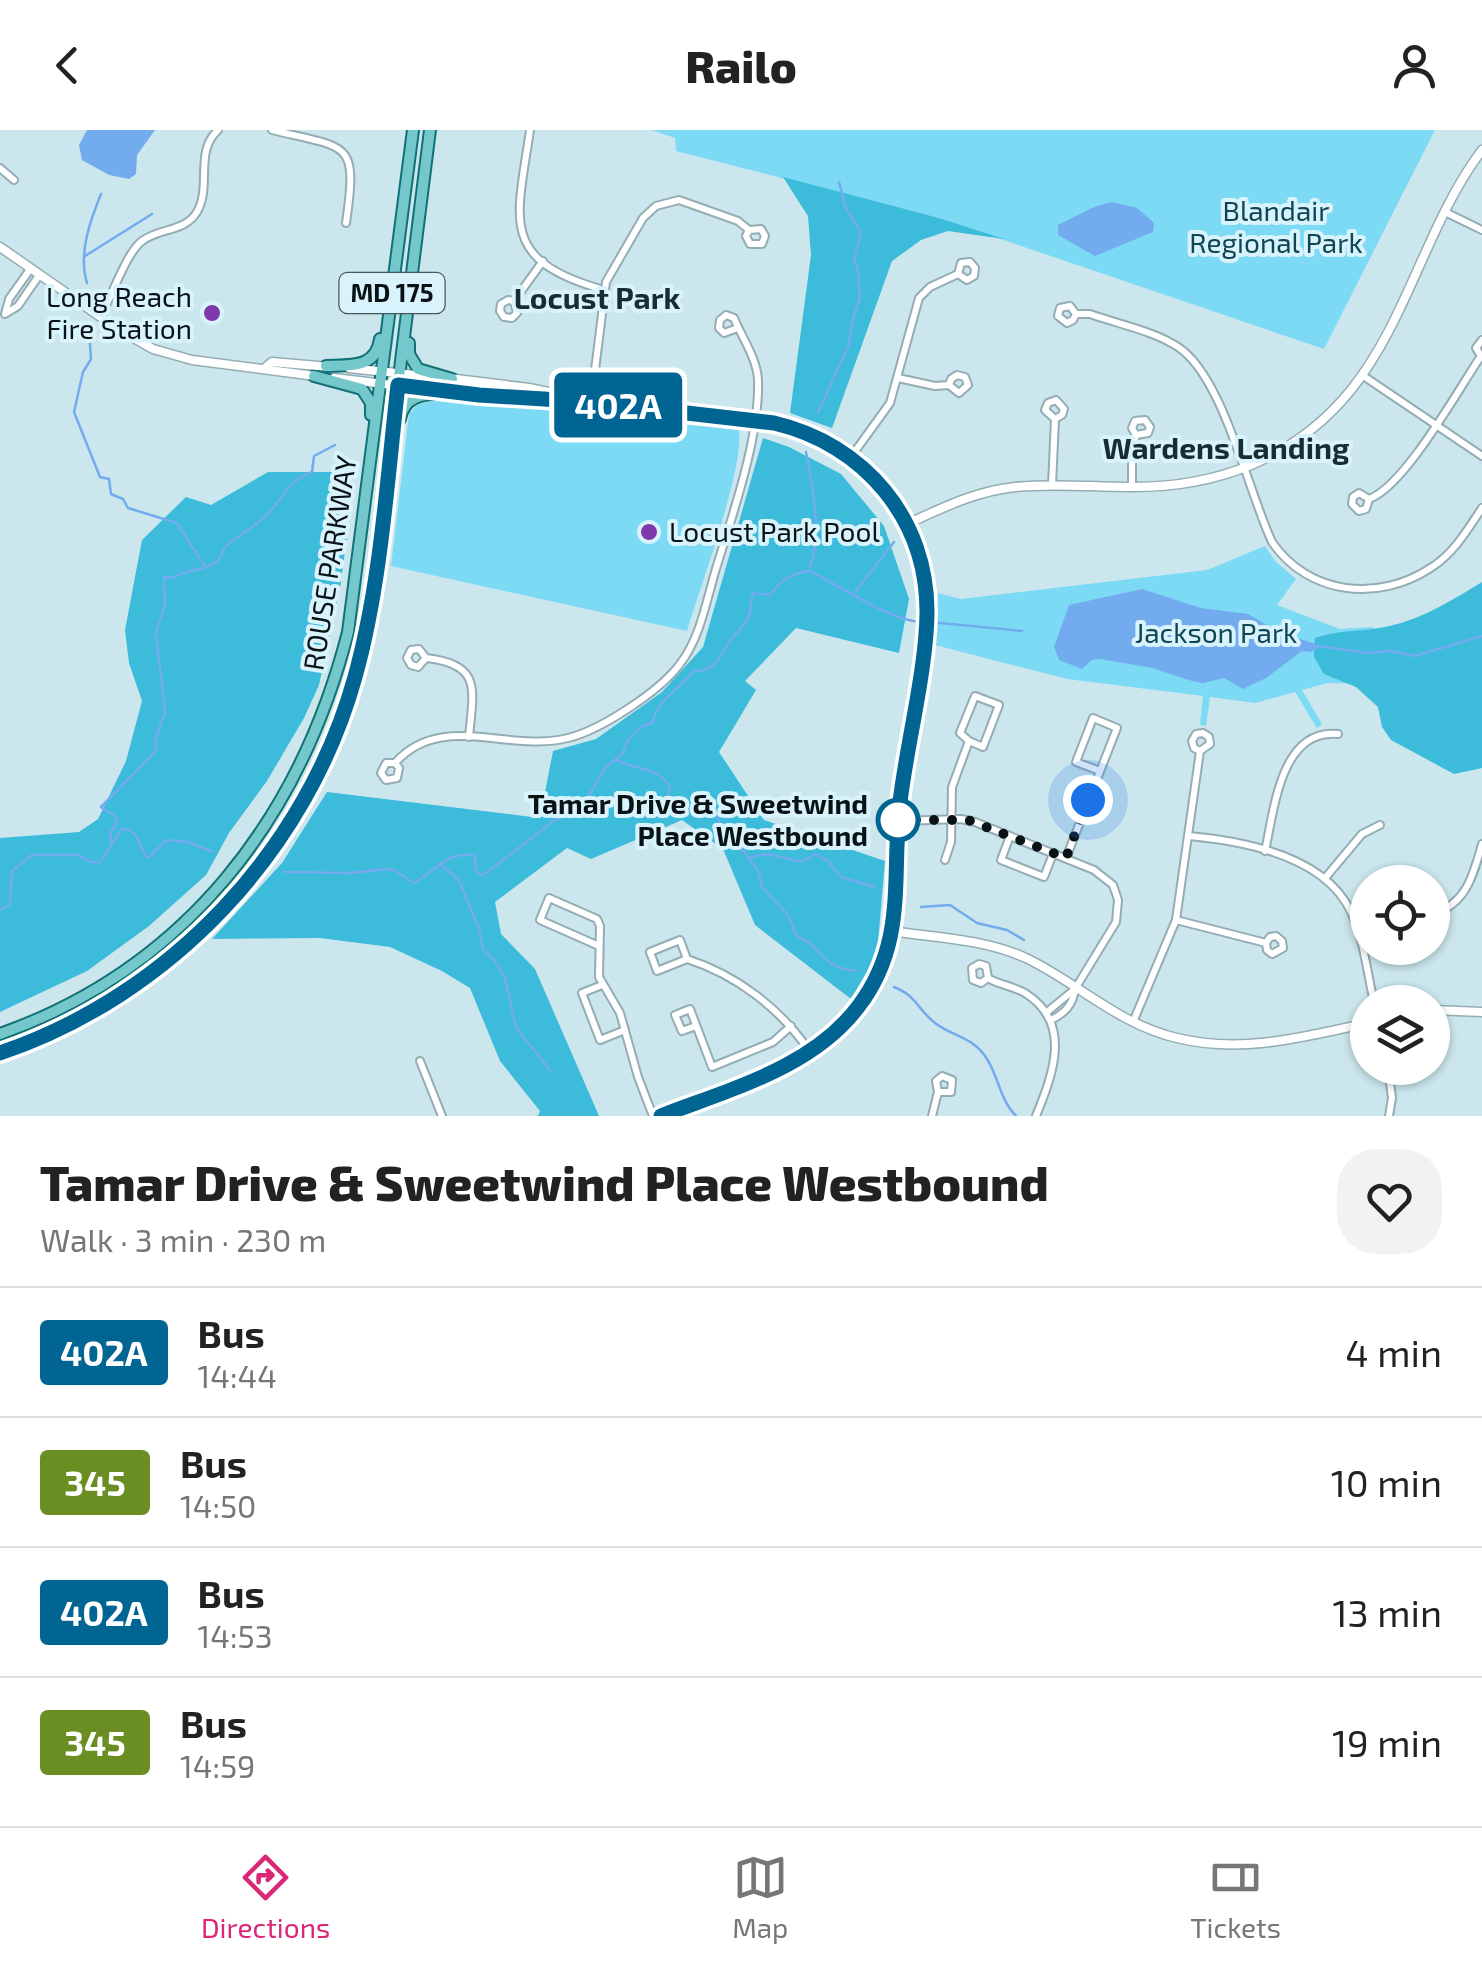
<!DOCTYPE html>
<html lang="en">
<head>
<meta charset="utf-8">
<style>
	body { margin:0; font-family:"Exo 2",sans-serif; background:#f2f2f2; color:#222; height:100vh; display:flex; flex-direction:column; font-size:38px; white-space:nowrap }
	* { box-sizing:border-box; margin:0 }
	p { font-size:32px; color:#767676 }
	.icon { flex:none; width:55px; height:55px; fill:none; stroke:currentColor; stroke-width:2; stroke-linecap:round; stroke-linejoin:round }
	.map { position:relative; height:986px; overflow:hidden }
	.drawer { display:flex; flex-direction:column; background:#fff; flex:1 }
	.drawer>* { flex:none }
	.badge { padding:0 20px; border-radius:8px; font-size:35px; line-height:65px }
	.tools { position:absolute; left:1350px; top:735px; display:grid; gap:20px }
	.tools a { display:grid; place-items:center; width:100px; height:100px; border-radius:50%; background:#fff; box-shadow:0 2px 8px #0004; font-size:50px }
	.you { position:absolute; width:50px; height:50px; margin:-25px; border:8px solid #fff; border-radius:50%; background:#1a73e8; box-shadow:0 0 0 15px #1a73e833 }
	.map>.badge { position:absolute; translate:-50% -50%; box-shadow:0 0 0 5px #fff }
	.round { display:grid; place-items:center; flex:none; width:105px; height:105px; border-radius:40px; background:#f2f2f2 }
	.overview { display:flex; align-items:center; justify-content:space-between; height:170px; padding:0 40px }
	h1 { font-size:48px; font-weight:800; line-height:75px }
	ul { padding:0; list-style:none }
	li { display:flex; align-items:center; gap:30px; height:130px; padding:0 40px; border-top:2px solid #e0e0e0 }
	li div { flex:1 }
	li b { display:block; font-size:38px }
	li em { font-style:normal }
	li .badge { min-width:110px; font-weight:700; text-align:center }
	header { display:flex; justify-content:space-between; align-items:center; height:130px; padding:0 40px; background:#fff; font-size:45px; font-weight:800 }
	.tab-bar { display:flex; justify-content:space-around; align-items:center; height:140px; border-top:2px solid #e0e0e0; background:#fff; font-size:28px; color:#767676 }
	.tab-bar a { display:grid; justify-items:center; gap:5px }
	.tab-bar .current { color:#db2777 }
	.map>svg:first-child { display:block }
	.green { fill:#7cdaf4 }
	.forest { fill:#3cbbda }
	.water { fill:#73abef }
	.lines { fill:none; stroke-linecap:round; stroke-linejoin:round }
	.stream { stroke:#73abef; stroke-width:2.5 }
	.minor-casing { stroke:#94adb5; stroke-width:10 }
	.tertiary-casing { stroke:#94adb5; stroke-width:11 }
	.primary-casing { stroke:#127175; stroke-width:14 }
	.minor { stroke:#fff; stroke-width:6 }
	.tertiary { stroke:#fff; stroke-width:8 }
	.primary { stroke:#74c8cb; stroke-width:10 }
	.line-casing { stroke:#fff; stroke-width:22 }
	.line { stroke:#006592; stroke-width:15 }
	.walk { stroke:#091315; stroke-width:10; stroke-dasharray:0 18 }
	.poi-dot { fill:#7e38ab; stroke:#d8f3fb; stroke-width:4 }
	.stop-dot { fill:#fff; stroke:#006592; stroke-width:5 }
	.labels { text-anchor:middle; stroke-width:8; stroke-linejoin:round; paint-order:stroke }
	.shield { fill:#d8f3fb; stroke:#47565a; stroke-width:2.5 }
	.shield-label { font-size:25px; font-weight:bold; fill:#091315 }
	.park-label { font-size:28px; fill:#0f4653; stroke:#d8f3fb }
	.poi-label { font-size:28px; fill:#091315; stroke:#d8f3fb; text-anchor:end }
	.street-label { font-size:28px; fill:#091315; stroke:#d8f3fb }
	.stop-label { font-size:28px; font-weight:bold; fill:#091315; stroke:#d8f3fb; text-anchor:end }
	.neighbourhood-label { font-size:30px; font-weight:bold; fill:#182d33; stroke:#d8f3fb }
</style>
</head>
<body>
<header><svg class="icon" aria-label="back" viewBox="0 0 24 24"><path d="M15 5l-7 7 7 7"/></svg>Railo<svg class="icon" aria-label="person" viewBox="0 0 24 24"><circle cx="12" cy="8" r="4"/><path d="M4 21q1-7 8-7t8 7"/></svg></header>
<div class="map">
<svg width="1482" height="986" viewBox="0 0 1482 986">
	<rect width="100%" height="100%" fill="#cbe6ed"/>
	<!-- green -->
	<g class="green">
		<path d="M652,0H1435L1324,219L939,88L676,21L675,8Z"/>
		<path d="M439,269L739,300C744,340 700,457 687,501L391,436L409,284L417,275Z"/>
		<path d="M1265,416L1276,432L1296,449L1277,475L1340,499L1373,497L1378,554L1328,553L1302,560L1322,594L1317,598L1295,562L1255,573L1210,567L1206,596L1200,595L1203,566L1067,549L935,515L938,463L961,469L1207,440Z"/>
	</g>
	<!-- forest -->
	<g class="forest">
		<path d="M783,47L939,88L1004,109L948,101L921,110L892,131L832,298L790,283L811,125L808,86Z"/>
		<path d="M763,308L789,317L841,344L884,396L909,469L899,523L796,498L745,551L756,560L719,622L764,690L885,731L877,824L851,869L755,795L723,719L682,690L591,729L567,718L495,772L501,804L535,839L599,986H538L540,981L500,931L470,858L442,841L390,817L320,808L212,809L282,733L327,662L540,688L553,621L596,609L662,562L703,517Z"/>
		<path d="M268,342H346L347,407L340,458L319,555L304,588L267,651L229,703L206,745L149,796L87,841L0,882V708L79,702L98,689L126,631L142,571L129,533L125,500L142,410L186,367L211,375Z"/>
		<path d="M1482,452V638L1454,644L1391,610L1382,597L1378,577L1356,557L1324,544L1314,527L1315,508C1337,500 1356,502 1379,498C1418,492 1449,472 1482,452Z"/>
	</g>
	<!-- water -->
	<g class="water">
		<path d="M87,0H155L137,25L136,44L129,49L109,45L82,30L79,15Z"/>
		<path d="M1112,72L1137,78L1154,93L1153,102L1095,126L1058,105V95L1094,77Z"/>
		<path d="M1142,459L1201,478L1248,484L1283,504L1323,516L1311,522L1302,521L1266,548L1243,559L1224,548L1203,553L1192,551L1152,538L1100,529L1092,530L1082,539L1059,530L1054,517L1069,475Z"/>
	</g>
	<g class="lines">
		<!-- stream -->
		<g class="stream">
			<path d="M85,126L152,84"/>
			<path d="M87,153C78,124 90,91 101,64"/>
			<path d="M89,200L91,229L83,242L74,282L100,347L109,349L111,364L123,369L128,378L177,393L204,435"/>
			<path d="M818,283L849,214L852,192L860,168L858,140L854,130L861,103L845,76L839,52"/>
			<path d="M806,322C813,361 822,399 810,438"/>
			<path d="M855,462L894,412"/>
			<path d="M929,492L1022,501"/>
			<path d="M1321,516L1367,523L1390,521L1415,526L1482,506"/>
			<path d="M617,630C635,641 659,635 670,658L667,670C677,682 692,677 704,686L717,685L724,704L732,707L758,740L762,757L787,784L797,806C827,820 820,838 857,841"/>
			<path d="M112,714L110,704L117,692L115,686L101,677L156,621V608L165,582L156,503L165,474L164,447L173,448C186,438 204,442 216,432C223,427 222,418 229,413C242,404 255,396 267,385C283,368 288,351 312,342L314,326L335,315"/>
			<path d="M751,727L768,724L802,732L815,724L828,731L841,747L874,757"/>
			<path d="M440,734L459,750L479,799L483,819L495,831L505,848L516,898L551,941"/>
			<path d="M284,742L351,743L386,739L394,740L414,753C435,742 448,719 475,726L476,741L482,745L486,743L555,690L581,679L605,638L623,623L628,610L639,598L653,592C656,571 681,557 694,541C720,541 720,522 734,506C739,500 746,494 749,486C752,477 749,472 754,463L770,465C781,450 790,444 809,441C840,455 889,491 921,492"/>
			<path d="M921,777L950,775L977,793L1007,800L1024,810"/>
			<path d="M0,780L10,774L12,741L32,725H79L90,732H100L122,699C142,699 137,719 148,728L167,710L188,712L213,722"/>
			<path d="M894,857C917,866 917,879 935,893C953,907 974,907 987,929C999,948 1000,970 1016,986"/>
		</g>
		<defs>
			<g id="minor">
				<path d="M272,0C349,19 358,9 346,93"/>
				<path d="M530,0C517,90 498,130 604,160"/>
				<path d="M0,38L14,50"/>
				<path d="M1445,82L1482,100"/>
				<path d="M31,138L9,169L5,184L18,176L40,144"/>
				<path d="M514,171L517,183L512,188L504,187L500,181L501,174L508,170L514,171L543,131"/>
				<path d="M1076,184L1073,190L1067,193L1058,186L1060,178L1070,176L1076,184H1090C1118,194 1154,201 1178,217C1223,246 1248,361 1272,412C1308,465 1379,473 1432,437C1454,423 1468,399 1482,378"/>
				<path d="M100,186C113,165 126,123 142,111C159,98 185,102 197,82C212,56 194,22 218,0"/>
				<path d="M1362,245L1482,326"/>
				<path d="M898,248L935,256L949,255L959,263L968,255L965,247L957,245L951,249L949,255"/>
				<path d="M591,272L606,152L643,88L656,76L679,70L738,91L749,100L761,99L765,106L762,114H750L746,106L749,100"/>
				<path d="M851,327L890,273L919,168L930,157L958,144L961,133L970,132L975,138L974,146L967,150L958,144"/>
				<path d="M1052,355L1055,289L1062,285L1064,279L1056,270L1048,273L1045,280L1055,289"/>
				<path d="M1132,357V318L1136,305L1132,298L1135,291L1145,290L1150,297L1148,303L1136,305"/>
				<path d="M1369,369L1359,363L1353,367L1352,374L1359,381L1366,379L1369,369C1405,356 1458,260 1481,226L1476,218L1482,210"/>
				<path d="M426,528L418,537L411,535L407,528L411,520L419,519L426,528C483,534 473,561 469,607"/>
				<path d="M395,633L399,638L397,648L386,650L381,643L386,633H395C441,581 508,623 568,608C601,600 660,561 680,534C700,508 706,473 715,442C732,386 760,308 758,250C757,228 741,206 734,188L726,185L720,190L719,198L724,203L735,199"/>
				<path d="M898,691L961,689L975,692L1094,740L1113,755L1118,770L1116,792L1075,859C1073,875 1065,883 1051,890"/>
				<path d="M1010,706L1001,730L1044,747L1053,724"/>
				<path d="M1189,706C1244,711 1325,726 1351,782C1364,809 1367,843 1374,872"/>
				<path d="M1265,721C1274,682 1280,598 1338,604"/>
				<path d="M1066,728L1117,598L1093,588L1076,632L1100,641"/>
				<path d="M945,730L951,712L952,657L969,611L960,603L975,566L999,575L983,617L969,611"/>
				<path d="M1326,747L1362,704L1380,695"/>
				<path d="M1432,785C1467,773 1473,746 1482,714"/>
				<path d="M1176,790L1266,813L1267,820L1272,824L1283,818L1282,811L1276,806L1270,807L1266,813"/>
				<path d="M599,816L540,790L549,768L597,789L600,796L599,847L620,883L638,947L653,986"/>
				<path d="M687,829L680,810L650,822L657,841L687,829C737,845 781,879 810,922"/>
				<path d="M988,848L986,836L979,834L972,838L973,850L981,853L988,848C999,855 1013,856 1025,863C1073,893 1053,944 1036,986"/>
				<path d="M602,855L582,863L600,910L625,900"/>
				<path d="M1047,882L1075,859"/>
				<path d="M1133,892L1176,790L1200,621L1210,614L1209,607L1203,603L1196,604L1192,611L1194,618L1200,621"/>
				<path d="M696,896L682,901L675,885L690,879L712,937L773,912L791,896"/>
				<path d="M420,931L442,986"/>
				<path d="M1388,938L1392,968L1389,986"/>
				<path d="M932,986L938,962L936,951L942,946L952,950L951,962H938"/>
			</g>
			<g id="tertiary">
				<path d="M0,117L118,199L153,219L192,230L315,246"/>
				<path d="M265,238L272,232L330,237"/>
				<path d="M349,238L434,247"/>
				<path d="M334,248L434,260"/>
				<path d="M448,248L529,258L587,270"/>
				<path d="M448,262C526,270 603,273 681,282C742,289 802,291 853,329C894,360 920,407 925,457C929,490 922,522 917,555C911,595 904,635 900,675C894,720 901,765 890,810C885,835 873,858 857,878C811,938 730,959 662,986"/>
				<path d="M907,394C942,378 976,361 1015,357C1053,353 1091,357 1129,357C1216,358 1295,329 1351,260C1408,189 1427,93 1482,20"/>
				<path d="M892,801C937,808 986,809 1028,829C1079,854 1120,895 1177,908C1242,924 1304,907 1368,893"/>
				<path d="M1432,880L1482,882"/>
			</g>
			<g id="primary">
				<path d="M409,213V224L418,239L452,249"/>
				<path d="M326,236C349,235 376,239 380,209"/>
				<path d="M314,246L362,259L371,273V285"/>
				<path d="M400,289C405,262 428,265 452,262"/>
				<path d="M0,904C186,838 300,689 348,502L413,0"/>
				<path d="M0,923C143,875 267,762 327,623C349,574 361,523 371,470L430,0"/>
			</g>
		</defs>
		<!-- minor casing -->
		<use href="#minor" class="minor-casing"/>
		<!-- tertiary casing -->
		<use href="#tertiary" class="tertiary-casing"/>
		<!-- primary casing -->
		<use href="#primary" class="primary-casing"/>
		<!-- minor -->
		<use href="#minor" class="minor"/>
		<!-- tertiary -->
		<use href="#tertiary" class="tertiary"/>
		<!-- primary -->
		<use href="#primary" class="primary"/>
	</g>
	<g class="lines">
		<defs>
			<path id="line" d="M0,923C171,865 307,720 355,547C381,454 387,350 398,255L479,265L591,272L774,293C864,314 928,389 927,484C926,542 907,613 900,672C891,746 908,812 858,877C812,938 730,959 661,986"/>
		</defs>
		<!-- line casing -->
		<use href="#line" class="line-casing"/>
		<!-- line -->
		<use href="#line" class="line"/>
		<!-- walk -->
		<path class="walk" d="M898,690H968L1066,728L1088,670"/>
	</g>
	<!-- markers -->
	<g class="poi-dot">
		<circle cx="212" cy="183" r="10"/>
		<circle cx="649" cy="402" r="10"/>
	</g>
	<circle class="stop-dot" cx="898" cy="690" r="20"/>
	<g class="labels">
		<!-- shield labels -->
		<rect class="shield" x="339.5" y="143" width="105" height="40" rx="8"/>
		<g class="shield-label">
			<text x="392" y="172">MD 175</text>
		</g>
		<!-- park labels -->
		<g class="park-label">
			<text x="1276" y="91">Blandair<tspan x="1276" dy="32">Regional Park</tspan></text>
			<text x="1216" y="513">Jackson Park</text>
		</g>
		<!-- poi labels -->
		<g class="poi-label">
			<text x="192" y="177">Long Reach<tspan x="192" dy="32">Fire Station</tspan></text>
			<text x="669" y="412" text-anchor="start">Locust Park Pool</text>
		</g>
		<!-- street labels -->
		<g class="street-label">
			<text transform="translate(330 433) rotate(-81)" y="10">ROUSE PARKWAY</text>
		</g>
		<!-- stop labels -->
		<g class="stop-label">
			<text x="868" y="684">Tamar Drive &amp; Sweetwind<tspan x="868" dy="32">Place Westbound</tspan></text>
		</g>
		<!-- neighbourhood labels -->
		<g class="neighbourhood-label">
			<text x="597" y="179">Locust Park</text>
			<text x="1226" y="329">Wardens Landing</text>
		</g>
	</g>
</svg>
<div class="tools">
<a><svg class="icon" aria-label="locate" viewBox="0 0 24 24"><circle cx="12" cy="12" r="6"/><path d="M12 2v4M12 18v4M2 12h4M18 12h4"/></svg></a>
<a><svg class="icon" aria-label="layers" viewBox="0 0 24 24"><path d="M12 4l9 5-9 5-9-5zM3 14l9 5 9-5"/></svg></a>
</div>
<div class="you" style="left:1088px;top:670px"></div>
<b class="badge" style="left:618px;top:275px;background:#006592;color:#fff">402A</b>
</div>
<section class="drawer">
<div class="overview"><div><h1>Tamar Drive &amp; Sweetwind Place Westbound</h1><p>Walk · 3 min · 230 m</p></div><a class="round"><svg class="icon" aria-label="heart" viewBox="0 0 24 24"><path d="M12 20l-8-8c-3-5 5-10 8-4 3-6 11-1 8 4z"/></svg></a></div>
<ul>
<li><span class="badge" style="background:#006592;color:#fff">402A</span><div><b>Bus</b><p>14:44</p></div><em>4 min</em></li>
<li><span class="badge" style="background:#6b8e23;color:#fff">345</span><div><b>Bus</b><p>14:50</p></div><em>10 min</em></li>
<li><span class="badge" style="background:#006592;color:#fff">402A</span><div><b>Bus</b><p>14:53</p></div><em>13 min</em></li>
<li><span class="badge" style="background:#6b8e23;color:#fff">345</span><div><b>Bus</b><p>14:59</p></div><em>19 min</em></li>
</ul>
</section>
<nav class="tab-bar">
<a class="current"><svg class="icon" aria-label="directions" viewBox="0 0 24 24"><path d="M12 3l9 9-9 9-9-9zM9 14v-3h6M13 9l2 2-2 2"/></svg>Directions</a>
<a><svg class="icon" aria-label="map" viewBox="0 0 24 24"><path d="M3 6l6-2 6 2 6-2v14l-6 2-6-2-6 2zM9 4v14M15 6v14"/></svg>Map</a>
<a><svg class="icon" aria-label="tickets" viewBox="0 0 24 24"><path d="M3 7h18v10H3zM15 7v10"/></svg>Tickets</a>
</nav>
</body>
</html>
